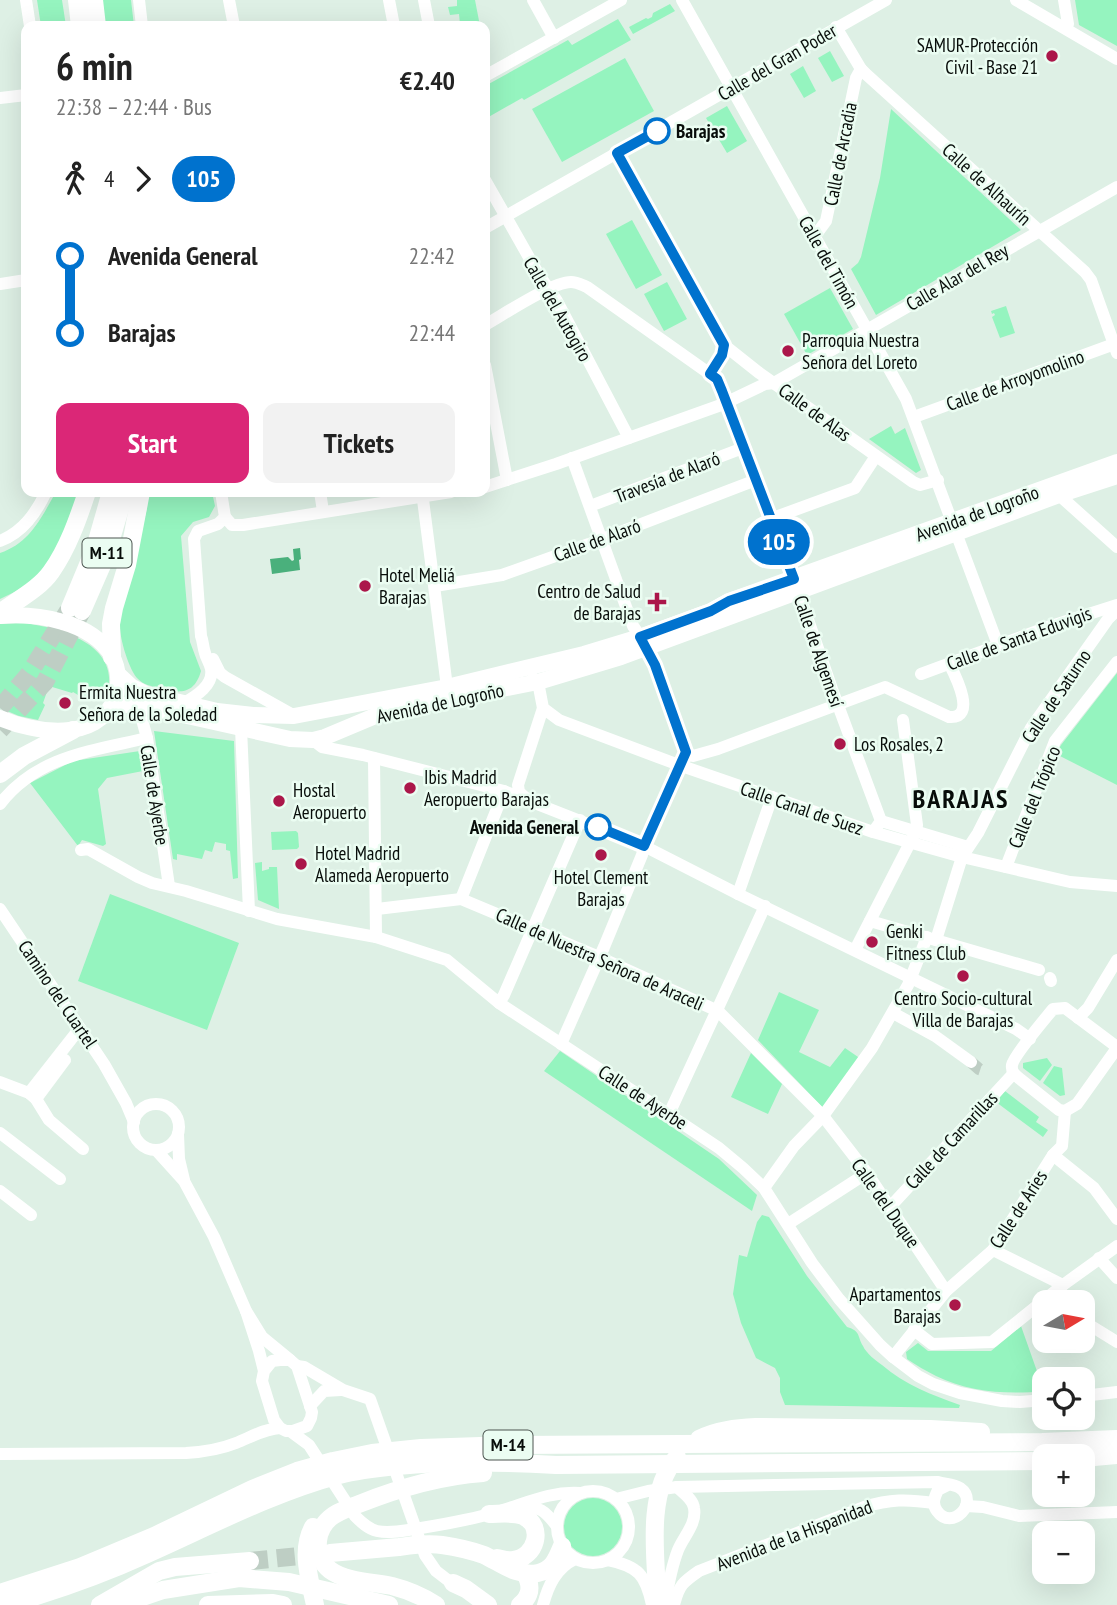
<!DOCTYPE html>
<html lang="en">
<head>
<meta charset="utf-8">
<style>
	body { margin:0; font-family:"PT Sans Narrow",sans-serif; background:#f2f2f2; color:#222; height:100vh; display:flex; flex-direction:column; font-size:26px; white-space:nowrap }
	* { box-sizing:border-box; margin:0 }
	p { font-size:23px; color:#767676 }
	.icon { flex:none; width:38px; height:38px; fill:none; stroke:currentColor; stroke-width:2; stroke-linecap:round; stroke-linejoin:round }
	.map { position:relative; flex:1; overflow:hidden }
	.side { position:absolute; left:21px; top:21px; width:469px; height:476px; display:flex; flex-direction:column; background:#fff; border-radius:14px; box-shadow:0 7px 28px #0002 }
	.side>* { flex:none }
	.badge { padding:0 14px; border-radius:23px; font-size:24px; line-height:46px }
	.needle { width:46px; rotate:80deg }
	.controls { position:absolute; left:1032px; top:1290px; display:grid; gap:14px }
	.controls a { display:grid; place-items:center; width:63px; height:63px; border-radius:14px; background:#fff; box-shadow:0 7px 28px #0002; font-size:35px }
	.map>.badge { position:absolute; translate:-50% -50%; box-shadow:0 0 0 4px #fff }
	.legs { display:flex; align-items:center; gap:10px; height:77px; padding:0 35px; font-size:23px }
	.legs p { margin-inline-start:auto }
	.summary { display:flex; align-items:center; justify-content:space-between; height:119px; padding:0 35px }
	h1 { font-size:38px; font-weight:700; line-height:52px }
	.button { display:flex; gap:14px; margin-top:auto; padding:14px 35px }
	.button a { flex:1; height:80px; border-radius:14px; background:#db2777; color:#fff; font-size:28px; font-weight:700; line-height:80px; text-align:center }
	.button a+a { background:#f2f2f2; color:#222 }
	ul { padding:0 35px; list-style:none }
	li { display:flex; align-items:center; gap:24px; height:77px; font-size:26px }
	li i { display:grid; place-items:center; width:10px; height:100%; margin:0 9px; background:currentColor }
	li i::after { content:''; width:18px; height:18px; margin:-9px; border:5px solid; border-radius:50%; background:#fff }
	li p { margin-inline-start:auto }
	li:first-child i { background:linear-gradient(#0000 50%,currentColor 0) }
	li:last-child i { background:linear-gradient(currentColor 50%,#0000 0) }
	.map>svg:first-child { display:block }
	.green { fill:#95f4bf }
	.water { fill:#4ab07c }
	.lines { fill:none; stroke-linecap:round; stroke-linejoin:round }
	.minor-tunnel { stroke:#becec4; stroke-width:12; stroke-dasharray:12 6; stroke-linecap:butt }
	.highway-tunnel { stroke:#becec4; stroke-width:18; stroke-dasharray:18 9; stroke-linecap:butt }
	.minor { stroke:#fff; stroke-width:12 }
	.major { stroke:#fff; stroke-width:16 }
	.highway { stroke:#fff; stroke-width:18 }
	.line-1-casing { stroke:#fff; stroke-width:16 }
	.line-1 { stroke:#0072ce; stroke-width:10 }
	.poi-dot { fill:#ab174a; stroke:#ebfdf2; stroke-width:2.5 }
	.stop-1-dot { fill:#fff; stroke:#0072ce; stroke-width:3.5 }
	.labels { text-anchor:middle; stroke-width:5; stroke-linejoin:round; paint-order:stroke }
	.shield { fill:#ebfdf2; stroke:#4c5550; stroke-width:2 }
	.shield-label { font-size:18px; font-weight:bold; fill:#080d0a }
	.poi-label { font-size:19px; fill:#080d0a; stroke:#ebfdf2; text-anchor:start }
	.street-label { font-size:19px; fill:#080d0a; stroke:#ebfdf2 }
	.stop-label { font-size:19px; font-weight:bold; fill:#080d0a; stroke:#ebfdf2; text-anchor:start }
	.district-label { font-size:26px; font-weight:bold; letter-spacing:2px; fill:#080d0a; stroke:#ebfdf2 }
</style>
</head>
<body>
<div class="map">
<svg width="1117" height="1605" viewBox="0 0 1117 1605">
	<rect width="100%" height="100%" fill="#def0e5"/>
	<!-- green -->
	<g class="green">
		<path d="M37,0H62L66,26H41Z"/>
		<path d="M99,0H131L134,26H103Z"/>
		<path d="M457,0H475L480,26H452L460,24L459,14L450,15L448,7L457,6Z"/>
		<path d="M1075,0H1117V46L1079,25Z"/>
		<path d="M670,4L675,11L633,34L629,27L646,18L648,19L652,17L653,13Z"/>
		<path d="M618,19L631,40L524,100L522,98L485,119V86L568,40L572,45Z"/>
		<path d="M830,51L844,76L832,82L818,58Z"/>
		<path d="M625,58L654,111L562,162L532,109Z"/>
		<path d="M803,66L816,91L804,98L790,74Z"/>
		<path d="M727,106L747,141L727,153L706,118Z"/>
		<path d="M891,109L1021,230L876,315L851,269L858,263L861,257L880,178Z"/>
		<path d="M632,220L662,275L636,289L606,234Z"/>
		<path d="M667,282L687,319L664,331L644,294Z"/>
		<path d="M830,288L853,329L807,355L784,314Z"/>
		<path d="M1006,306L1015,333L1000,338L992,317L995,315L994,313L992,314L991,311Z"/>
		<path d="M891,426L895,434L905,428L921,470L916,473L869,439Z"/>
		<path d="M56,492H80C68,524 57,567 25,586C17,591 8,595 0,599V553C30,543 41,518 56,492Z"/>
		<path d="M148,492H212L215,506L209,517L193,522L181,536L190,642L201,671C194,696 178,693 158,688C151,686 144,685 138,679C129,670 119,637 120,624C120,612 126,599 128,587C134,560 141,534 147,508Z"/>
		<path d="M24,623C61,628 119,644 108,692L99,691L88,701L73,692L72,693L49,686L43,703L45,705L38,720L19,716L0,708V624Z"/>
		<path d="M1117,673V785L1056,754L1061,745Z"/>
		<path d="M154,731L234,741L238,878L233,879L230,851L226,850V844L215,842L212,852L205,850L202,859L177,854V860L173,859Z"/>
		<path d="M140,751L143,771L107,778L98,789L106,844L103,846L82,840L78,846L30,783L73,761Z"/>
		<path d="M296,831L298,833L299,847L297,849L272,850L271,832Z"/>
		<path d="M262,862V871L269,869V867H277L279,909L258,900L255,863Z"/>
		<path d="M110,894L239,943L207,1030L78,981Z"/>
		<path d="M779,992L819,1010L799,1052L830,1067L845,1048L861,1059L825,1110L758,1040Z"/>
		<path d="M560,1051L719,1159L757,1195L752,1211L544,1071Z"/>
		<path d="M751,1053L782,1084L768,1114L731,1097Z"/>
		<path d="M1047,1058L1052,1065L1040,1081L1023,1068V1063Z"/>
		<path d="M1054,1066L1062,1068L1065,1095L1060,1096L1043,1083Z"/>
		<path d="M1005,1091L1039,1117L1036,1122L1048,1130L1043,1137L996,1102Z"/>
		<path d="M762,1215L769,1217L807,1276L847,1327C861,1331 857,1336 863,1346C866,1353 876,1361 882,1365C905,1385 932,1395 960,1405L959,1408L785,1405L780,1392V1378L775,1368L756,1358L741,1323L733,1294L739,1255L747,1257L757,1222Z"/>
		<path d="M1021,1326L1044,1391C1008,1395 968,1392 936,1376C926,1371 916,1365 907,1359L906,1352L918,1343L928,1351H991Z"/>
		<circle cx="593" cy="1527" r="29"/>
	</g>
	<!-- water -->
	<path class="water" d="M300,548L301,559L299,560L300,570L272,574L270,559L288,557L292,561L294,560L293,549Z"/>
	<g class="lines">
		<!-- minor-tunnel -->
		<path class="minor-tunnel" d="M971,1062L979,1069L985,1071"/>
		<!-- highway-tunnel -->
		<g class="highway-tunnel">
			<path d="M0,708L29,674L68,611"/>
			<path d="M0,730L45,682L82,611"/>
			<path d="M250,1561L319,1554"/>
		</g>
		<!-- minor -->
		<g class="minor">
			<path d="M26,0L30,26"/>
			<path d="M139,0L142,26"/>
			<path d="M229,0L234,26"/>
			<path d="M389,0L394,26"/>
			<path d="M424,0L429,26"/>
			<path d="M533,0L554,38"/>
			<path d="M682,0L906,399L998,645"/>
			<path d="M1016,0L1117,59"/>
			<path d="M1064,0L1068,24L1065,28"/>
			<path d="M836,27L861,69L867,75L1085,272L1091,280L1117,353"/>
			<path d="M485,76L621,0"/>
			<path d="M0,98L26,95"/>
			<path d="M617,153L724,345L758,372L913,482L920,485L938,480"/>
			<path d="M485,180L539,275L557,301L629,438"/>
			<path d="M485,228L886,0"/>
			<path d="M815,236L826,221L856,78L861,69"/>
			<path d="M0,284L26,280"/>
			<path d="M485,325C503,315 552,282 571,282C577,282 582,285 587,287L717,379L794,579L832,689L881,821L873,832"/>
			<path d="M485,365L507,480"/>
			<path d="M710,374L722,355L724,345"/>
			<path d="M914,417L1117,343"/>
			<path d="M485,487L556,464L721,405L765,384L774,383L1117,187"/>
			<path d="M320,492L323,511"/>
			<path d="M422,492L447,687"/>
			<path d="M1059,495L1117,547"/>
			<path d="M590,506L743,448"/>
			<path d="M225,517L232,525H243L451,492"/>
			<path d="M770,519L855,488L876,456"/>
			<path d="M0,541C23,532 36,513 46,492"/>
			<path d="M435,586L502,575L589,544L756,480"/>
			<path d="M213,659L220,673L225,677L293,715"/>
			<path d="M921,674L1048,627L1117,605"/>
			<path d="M533,678L538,682L543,708L559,720L679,765L873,832L962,857L1070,882L1117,886"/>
			<path d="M184,703C196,696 214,685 211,669C210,663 206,658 205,653C203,647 203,641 201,636L194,539L198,531L218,524L225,517L221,492"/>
			<path d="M138,705L147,738L169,886"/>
			<path d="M241,728L249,911"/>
			<path d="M313,740L322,747L363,755L504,791L644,846L738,894L1016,1029L1030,1039"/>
			<path d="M686,752L693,756L718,749L885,687L949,717C978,719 955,675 949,663"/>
			<path d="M374,758L376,937"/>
			<path d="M526,798L519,792L518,785L543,708"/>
			<path d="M0,804C37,756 92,751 147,738"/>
			<path d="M881,821L968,847"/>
			<path d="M81,850L88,849L138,877L152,883L186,891L277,919L376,937L447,960L499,1003L680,1122L719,1148L743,1168L764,1188L812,1263L839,1299L880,1345L893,1357L918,1376L933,1384L960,1393L1002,1401L1020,1402L1045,1400"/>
			<path d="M1006,867L1055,741L1117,662"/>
			<path d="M738,894L772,797"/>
			<path d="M461,899L504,791"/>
			<path d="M0,909L104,1064L126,1103L134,1122"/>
			<path d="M377,909L461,899L592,954L718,1011L823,1116L867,1173L946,1291"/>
			<path d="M870,921L1039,970"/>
			<path d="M936,940L962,857L978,833L1031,728L1108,619L1117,610"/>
			<path d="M855,950L916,831L917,825L903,720"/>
			<path d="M1050,978L1051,981"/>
			<path d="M499,1003L504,995L580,820"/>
			<path d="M893,1013L935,1036L971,1062"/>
			<path d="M1078,1018L1088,1008L1117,960"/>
			<path d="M561,1044L604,947L642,855L647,836L686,752L655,665L648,648L633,626L572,458"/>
			<path d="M1117,1047L1065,1008L1053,1009C1045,1019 1014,1055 1012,1065C1011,1072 1015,1075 1020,1079L1059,1110L1065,1111L1077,1104L1117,1048"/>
			<path d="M0,1082L29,1093L36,1099L49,1120L83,1149"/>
			<path d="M29,1093L80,1028"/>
			<path d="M36,1099L65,1060"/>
			<circle cx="156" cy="1127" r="23"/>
			<path d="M669,1114L765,906"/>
			<path d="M0,1133L60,1179"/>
			<path d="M178,1134L179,1159L184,1180"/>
			<path d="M156,1150L184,1181L214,1237L246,1311L262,1337L290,1360"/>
			<path d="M1053,1155L1094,1188L1117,1219"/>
			<path d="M764,1188L794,1146L823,1116L872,1048L908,985L927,937"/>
			<path d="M0,1191L31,1215"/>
			<path d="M890,1207L1013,1074"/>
			<path d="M788,1224L867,1173"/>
			<path d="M993,1250L1063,1285"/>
			<path d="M1099,1258L1117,1278"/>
			<path d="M246,1311L259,1351L264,1371L262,1381L274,1420L280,1428L286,1431H293L307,1426L311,1418L312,1412L297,1366L290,1360H280L272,1361L264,1371"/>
			<path d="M1083,1321L1117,1342"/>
			<path d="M914,1330L932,1344L992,1342L1063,1285L1117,1246"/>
			<path d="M893,1357L946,1291L993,1250L1053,1155L1062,1146L1065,1111"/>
			<path d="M297,1366L304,1367L343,1390L370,1399L425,1555L436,1571L458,1588"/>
			<path d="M1083,1396L1117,1392"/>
			<path d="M310,1406L324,1391L341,1390"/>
			<path d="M290,1431L309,1445L355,1516C361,1522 368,1529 377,1531C391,1534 407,1530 421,1528C446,1524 471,1520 496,1512C525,1504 549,1491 580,1493"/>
			<path d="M0,1454L186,1453C203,1452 221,1449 236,1443C251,1437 264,1429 280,1428"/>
			<circle cx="593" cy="1527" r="36"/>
			<path d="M616,1499L648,1491L677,1487L938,1482C945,1484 954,1484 960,1488C980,1502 952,1532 937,1511C932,1504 934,1498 938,1490L948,1485"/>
			<path d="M966,1506L983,1507L1019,1516L1117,1512"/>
			<path d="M520,1507C540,1506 545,1511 556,1525"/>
			<path d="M608,1560C638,1566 646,1575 652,1605"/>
			<path d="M543,1605C548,1586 556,1568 575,1559"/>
			<path d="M665,1605C668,1586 671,1568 678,1550C683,1537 697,1524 694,1508C693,1499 683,1493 677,1487"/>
			<path d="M674,1605C679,1585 683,1582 699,1571L864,1507C890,1499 907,1499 934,1503"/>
		</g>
		<!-- major -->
		<g class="major">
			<path d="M0,616C37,613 91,621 112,656C119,669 120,685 115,698C98,743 34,733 0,718"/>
			<path d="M118,674L132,687L146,694L217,711L253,715L294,716L447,687L584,654L640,637L711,611L729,601L1117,462"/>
			<path d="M110,709L125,705H138L290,739L313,740L325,737L387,711L538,682L621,657L1059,495L1117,476"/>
		</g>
		<!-- highway -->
		<g class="highway">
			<path d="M77,0L80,26"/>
			<path d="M94,0L97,26"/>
			<path d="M70,608L95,548L111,492"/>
			<path d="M82,611L106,556L125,492"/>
			<path d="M0,613C17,600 39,589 51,572C68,548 78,519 87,492"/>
			<path d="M112,657L111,624L114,608L127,565L141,492"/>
			<path d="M0,774L24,756L73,730"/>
			<path d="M699,1439C716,1430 737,1428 756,1427L930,1429L981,1432"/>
			<path d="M1083,1458L1117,1455"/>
			<path d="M489,1514C500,1514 513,1512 523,1516C545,1526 536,1558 513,1560C508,1561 502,1559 497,1558"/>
			<path d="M313,1527C300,1551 310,1580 315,1605"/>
			<path d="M330,1553C353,1551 376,1549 399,1547C414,1545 428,1543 442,1545C456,1547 470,1550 484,1555C501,1563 517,1577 538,1573C553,1570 557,1558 562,1546"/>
			<path d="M453,1583L466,1589L488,1605"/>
			<path d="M0,1593L80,1567L154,1536L252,1489L297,1471L333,1461L372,1453L421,1448L514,1445L1042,1442L1117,1439"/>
			<path d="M7,1605C55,1591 101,1575 147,1554C210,1526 272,1493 339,1475C358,1470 377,1468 397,1466C450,1461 503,1462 556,1465L1045,1461"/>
			<path d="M100,1605L159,1571L175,1567L250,1561"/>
			<path d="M119,1605L163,1590L239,1578L289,1582L389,1605"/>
			<path d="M208,1605L273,1603L283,1605"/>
			<path d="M436,1605C422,1596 408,1590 392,1586C373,1582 346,1582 330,1570C321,1563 317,1552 318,1541C319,1532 323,1524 330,1518C338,1511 349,1508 359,1504C399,1488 440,1476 483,1473"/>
			<path d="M520,1605C531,1596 532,1586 525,1573"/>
			<path d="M658,1605C656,1560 645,1492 677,1457"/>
		</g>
	</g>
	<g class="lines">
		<defs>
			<path id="line-1" d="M598,827L644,846L686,752L655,665L640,637L711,611L729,601L794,579L722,391L717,379L710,374L722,355L724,345L617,153L657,131"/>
		</defs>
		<!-- line-1 casing -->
		<use href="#line-1" class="line-1-casing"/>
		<!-- line-1 -->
		<use href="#line-1" class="line-1"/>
	</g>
	<!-- markers -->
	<g class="poi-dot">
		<circle cx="1052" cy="56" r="7"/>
		<circle cx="788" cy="351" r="7"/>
		<circle cx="365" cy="586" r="7"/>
		<path d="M653.5 591.5h7v7h7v7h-7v7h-7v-7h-7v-7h7z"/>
		<circle cx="65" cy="703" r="7"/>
		<circle cx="840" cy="744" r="7"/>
		<circle cx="410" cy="788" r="7"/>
		<circle cx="279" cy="801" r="7"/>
		<circle cx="601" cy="855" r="7"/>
		<circle cx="301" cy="864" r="7"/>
		<circle cx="872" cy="942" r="7"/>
		<circle cx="963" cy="976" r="7"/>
		<circle cx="955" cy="1305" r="7"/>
	</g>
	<g class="stop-1-dot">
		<circle cx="657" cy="131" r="12"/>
		<circle cx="598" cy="827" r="12"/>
	</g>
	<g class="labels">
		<!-- shield labels -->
		<g class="shield">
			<rect x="82.5" y="538.5" width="49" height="29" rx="5"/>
			<rect x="483.5" y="1430.5" width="49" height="29" rx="5"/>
		</g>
		<g class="shield-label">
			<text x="107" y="559">M-11</text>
			<text x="508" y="1451">M-14</text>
		</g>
		<!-- poi labels -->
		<g class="poi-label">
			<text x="1038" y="52" text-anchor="end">SAMUR-Protección<tspan x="1038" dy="22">Civil - Base 21</tspan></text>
			<text x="802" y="347">Parroquia Nuestra<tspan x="802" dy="22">Señora del Loreto</tspan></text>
			<text x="379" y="582">Hotel Meliá<tspan x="379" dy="22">Barajas</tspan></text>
			<text x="641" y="598" text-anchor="end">Centro de Salud<tspan x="641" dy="22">de Barajas</tspan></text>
			<text x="79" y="699">Ermita Nuestra<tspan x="79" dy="22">Señora de la Soledad</tspan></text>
			<text x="854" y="751">Los Rosales, 2</text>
			<text x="424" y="784">Ibis Madrid<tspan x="424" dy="22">Aeropuerto Barajas</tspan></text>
			<text x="293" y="797">Hostal<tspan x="293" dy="22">Aeropuerto</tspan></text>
			<text x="315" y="860">Hotel Madrid<tspan x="315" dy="22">Alameda Aeropuerto</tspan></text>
			<text x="601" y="884" text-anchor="middle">Hotel Clement<tspan x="601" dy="22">Barajas</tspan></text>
			<text x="886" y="938">Genki<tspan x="886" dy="22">Fitness Club</tspan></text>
			<text x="963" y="1005" text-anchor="middle">Centro Socio-cultural<tspan x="963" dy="22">Villa de Barajas</tspan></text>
			<text x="941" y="1301" text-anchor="end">Apartamentos<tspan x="941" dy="22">Barajas</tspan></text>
		</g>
		<!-- street labels -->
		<g class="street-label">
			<text transform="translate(777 62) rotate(-30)" y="7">Calle del Gran Poder</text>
			<text transform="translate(840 154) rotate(-79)" y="7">Calle de Arcadia</text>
			<text transform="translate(987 184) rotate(42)" y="7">Calle de Alhaurín</text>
			<text transform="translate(829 262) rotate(61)" y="7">Calle del Timón</text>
			<text transform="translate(957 277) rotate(-30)" y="7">Calle Alar del Rey</text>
			<text transform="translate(558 309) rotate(60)" y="7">Calle del Autogiro</text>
			<text transform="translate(1015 380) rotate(-20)" y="7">Calle de Arroyomolino</text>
			<text transform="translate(815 412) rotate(36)" y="7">Calle de Alas</text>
			<text transform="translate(667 477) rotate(-21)" y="7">Travesía de Alaró</text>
			<text transform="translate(977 513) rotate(-20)" y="7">Avenida de Logroño</text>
			<text transform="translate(597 540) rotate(-20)" y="7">Calle de Alaró</text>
			<text transform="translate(1019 638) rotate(-20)" y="7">Calle de Santa Eduvigis</text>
			<text transform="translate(819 651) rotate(71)" y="7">Calle de Algemesí</text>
			<text transform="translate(1056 696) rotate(-56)" y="7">Calle de Saturno</text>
			<text transform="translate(440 703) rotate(-12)" y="7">Avenida de Logroño</text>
			<text transform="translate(155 795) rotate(81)" y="7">Calle de Ayerbe</text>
			<text transform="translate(1034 797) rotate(-68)" y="7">Calle del Trópico</text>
			<text transform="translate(802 808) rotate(19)" y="7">Calle Canal de Suez</text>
			<text transform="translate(600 959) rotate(24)" y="7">Calle de Nuestra Señora de Araceli</text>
			<text transform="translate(58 994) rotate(56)" y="7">Camino del Cuartel</text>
			<text transform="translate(643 1097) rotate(33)" y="7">Calle de Ayerbe</text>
			<text transform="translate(951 1140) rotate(-47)" y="7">Calle de Camarillas</text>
			<text transform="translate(886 1203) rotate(55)" y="7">Calle del Duque</text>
			<text transform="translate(1018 1209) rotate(-57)" y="7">Calle de Aries</text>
			<text transform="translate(794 1535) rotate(-21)" y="7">Avenida de la Hispanidad</text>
		</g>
		<!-- stop labels -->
		<g class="stop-label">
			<text x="676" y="138">Barajas</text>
			<text x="579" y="834" text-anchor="end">Avenida General</text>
		</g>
		<!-- district labels -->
		<g class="district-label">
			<text x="961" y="808">BARAJAS</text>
		</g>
	</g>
</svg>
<div class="controls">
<a><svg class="needle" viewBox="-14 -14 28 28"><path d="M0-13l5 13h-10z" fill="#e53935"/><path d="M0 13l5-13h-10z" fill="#767676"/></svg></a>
<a><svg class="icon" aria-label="locate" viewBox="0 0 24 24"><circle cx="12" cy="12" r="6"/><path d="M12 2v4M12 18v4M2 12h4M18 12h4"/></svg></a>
<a>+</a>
<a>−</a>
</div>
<b class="badge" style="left:779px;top:542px;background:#0072ce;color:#fff">105</b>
<section class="side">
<div class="summary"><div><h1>6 min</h1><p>22:38 – 22:44 · Bus</p></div><b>€2.40</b></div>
<div class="legs"><svg class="icon" aria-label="walk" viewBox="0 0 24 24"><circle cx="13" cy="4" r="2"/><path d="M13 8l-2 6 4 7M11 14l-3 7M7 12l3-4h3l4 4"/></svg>4<svg class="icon" aria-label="forward" viewBox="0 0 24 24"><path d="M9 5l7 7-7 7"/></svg><b class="badge" style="background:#0072ce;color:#fff">105</b></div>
<ul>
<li><i style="color:#0072ce"></i><b>Avenida General</b><p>22:42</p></li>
<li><i style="color:#0072ce"></i><b>Barajas</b><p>22:44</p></li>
</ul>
<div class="button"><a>Start</a><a>Tickets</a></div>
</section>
</div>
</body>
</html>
